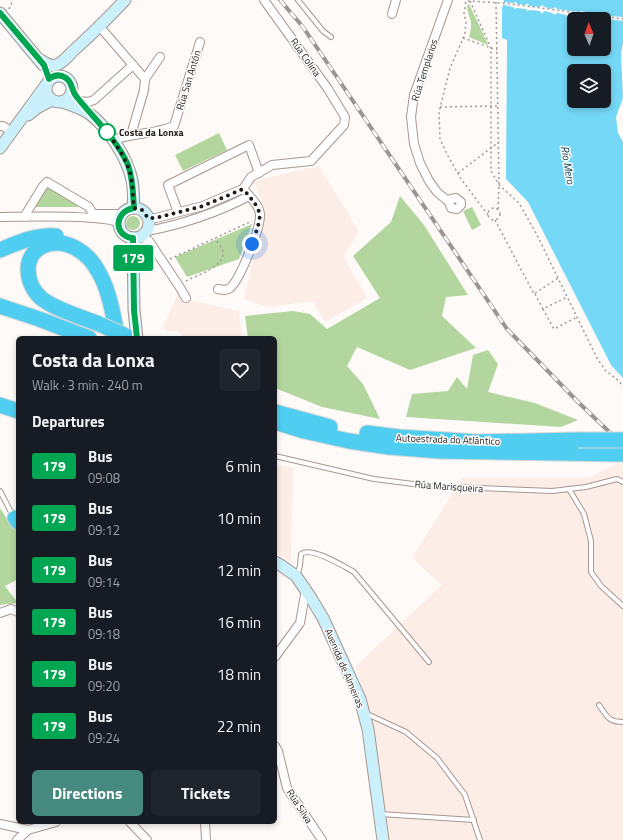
<!DOCTYPE html>
<html lang="en">
<head>
<meta charset="utf-8">
<style>
	body { margin:0; font-family:"Titillium Web",sans-serif; background:#20242c; color:#f1f3f6; height:100vh; display:flex; flex-direction:column; font-size:15px; white-space:nowrap }
	* { box-sizing:border-box; margin:0 }
	p { font-size:13px; color:#9ea1a6 }
	.icon { flex:none; width:22px; height:22px; fill:none; stroke:currentColor; stroke-width:2; stroke-linecap:round; stroke-linejoin:round }
	.map { position:relative; flex:1; overflow:hidden }
	.sheet { position:absolute; left:16px; top:336px; width:261px; height:488px; display:flex; flex-direction:column; background:#171b24; border-radius:6px; box-shadow:0 2px 6px #0003 }
	.sheet>* { flex:none }
	.badge { padding:0 8px; border-radius:3px; font-size:14px; line-height:26px }
	.needle { width:26px; rotate:358deg }
	.buttons { position:absolute; left:567px; top:12px; display:grid; gap:8px }
	.buttons a { display:grid; place-items:center; width:44px; height:44px; border-radius:6px; background:#171b24; box-shadow:0 2px 6px #0003; font-size:20px }
	.you { position:absolute; width:20px; height:20px; margin:-10px; border:3px solid #fff; border-radius:50%; background:#1a73e8; box-shadow:0 0 0 6px #1a73e833 }
	.map>.badge { position:absolute; translate:-50% -50%; box-shadow:0 0 0 2px #fff }
	h2 { padding:0 16px; font-size:15px; line-height:36px }
	.round { display:grid; place-items:center; flex:none; width:42px; height:42px; border-radius:6px; background:#20242c }
	.head { display:flex; align-items:center; justify-content:space-between; height:68px; padding:0 16px }
	h1 { font-size:19px; font-weight:700; line-height:30px }
	.primary-button { display:flex; gap:8px; margin-top:auto; padding:8px 16px }
	.primary-button a { flex:1; height:46px; border-radius:6px; background:#45897f; color:#fff; font-size:16px; font-weight:700; line-height:46px; text-align:center }
	.primary-button a+a { background:#20242c; color:#f1f3f6 }
	ul { padding:0; list-style:none }
	li { display:flex; align-items:center; gap:12px; height:52px; padding:0 16px }
	li div { flex:1 }
	li b { display:block; font-size:15px }
	li em { font-style:normal }
	li .badge { min-width:44px; font-weight:700; text-align:center }
	.map>svg:first-child { display:block }
	.built { fill:#fcede6 }
	.green { fill:#b2d69e }
	.water { fill:#75d8f6; fill-rule:evenodd }
	.pier { fill:#fdfaf8 }
	.lines { fill:none; stroke-linecap:round; stroke-linejoin:round }
	.service-casing { stroke:#a89790; stroke-width:6 }
	.minor-casing { stroke:#a89790; stroke-width:10 }
	.secondary-casing { stroke:#a89790; stroke-width:13 }
	.motorway-casing { stroke:#d7d6d6; stroke-width:17 }
	.path { stroke:#9e9a97; stroke-width:1.5; stroke-dasharray:2 3; stroke-linecap:butt }
	.service { stroke:#fff; stroke-width:4 }
	.minor { stroke:#fff; stroke-width:8 }
	.secondary { stroke:#caf0fb; stroke-width:11 }
	.motorway { stroke:#4fcef1; stroke-width:15 }
	.rail-casing { stroke:#9a9593; stroke-width:4 }
	.rail { stroke:#fff; stroke-width:2.5; stroke-dasharray:8; stroke-linecap:butt }
	.motorway-bridge-casing { stroke:#d7d6d6; stroke-width:17; stroke-linecap:butt }
	.motorway-bridge { stroke:#4fcef1; stroke-width:15 }
	.line-casing { stroke:#fff; stroke-width:9 }
	.line { stroke:#00a651; stroke-width:6 }
	.walk { stroke:#221c19; stroke-width:4; stroke-dasharray:0 7.2 }
	.stop-dot { fill:#fff; stroke:#00a651; stroke-width:2 }
	.labels { text-anchor:middle; stroke-width:3; stroke-linejoin:round; paint-order:stroke }
	.street-label { font-size:10px; fill:#221c19; stroke:#fff }
	.stop-label { font-size:10px; font-weight:bold; fill:#221c19; stroke:#fff; text-anchor:start }
	.water-label { font-size:11px; font-style:italic; fill:#083845; stroke:#fff }
</style>
</head>
<body>
<div class="map">
<svg width="623" height="840" viewBox="0 0 623 840">
	<rect width="100%" height="100%" fill="#fdfaf8"/>
	<!-- built -->
	<g class="built">
		<path d="M319,166L359,232L343,256L367,298L325,322L313,301L267,307L244,299L265,210L254,181Z"/>
		<path d="M177,296L183,301L189,298L193,301L239,311L242,338H186L182,336L178,331H167L163,328Z"/>
		<path d="M619,463L623,466V840H389L368,704L355,667L442,585L412,558L462,478H589Z"/>
		<path d="M275,464L293,468L291,562L275,552Z"/>
	</g>
	<!-- green -->
	<g class="green">
		<path d="M469,4L488,44V45L469,37C474,19 469,22 467,6Z"/>
		<path d="M219,133L227,150L183,171L175,155Z"/>
		<path d="M48,186L79,207H35Z"/>
		<path d="M400,196L424,225L468,295L446,297L442,316L476,348L410,370L357,347L347,366L363,384L380,419L322,407L275,388V338H248L245,316L293,311L310,314L327,329L380,298L353,256L391,222Z"/>
		<path d="M472,207L481,225L472,230L463,211Z"/>
		<circle cx="133" cy="223" r="7"/>
		<path d="M252,224L239,259L187,277L175,257Z"/>
		<path d="M488,350L498,364L488,392L535,403L578,420L561,427L406,417L412,394L448,391L457,377L467,389L473,355Z"/>
		<path d="M0,508L11,525L18,530V547L16,548L18,552V579L5,586L18,603L0,605Z"/>
	</g>
	<!-- water -->
	<path class="water" d="M504,0H623V43L621,53L623,98L616,117L618,133L623,142V378L611,365L528,202L506,179L507,40L502,38V8L504,3ZM574,19H604V49H574ZM574,71H604V101H574Z"/>
	<!-- pier -->
	<path class="pier" d="M505,2L513,3L515,2L518,4L526,5L528,3L529,6L540,7L542,5L545,7L552,9L555,7L557,9L579,12L581,11L591,13L593,12L595,14L604,15L606,13L608,16L623,17V21L608,19L605,21L604,19L595,18L592,19L591,18L582,16L580,18L579,16L570,15L567,17L566,15L557,13L555,15L552,13L544,11L542,14L540,11L530,10L527,11L526,9L517,8L515,9L513,7L504,5Z"/>
	<g class="lines">
		<defs>
			<g id="service">
				<path d="M298,0L323,31L331,37"/>
				<path d="M275,456L374,479L429,486L552,491L586,487L617,479L623,482"/>
				<path d="M569,489L584,514L591,541V572L601,586L623,606"/>
				<path d="M0,491L13,516"/>
				<path d="M297,575L300,566L301,554C311,546 343,566 354,572L429,662"/>
				<path d="M599,705C607,716 608,722 623,722"/>
				<path d="M365,713L406,732L437,758L465,795L480,840"/>
				<path d="M380,814L474,820"/>
			</g>
			<g id="minor">
				<path d="M448,0L414,95L411,117L414,144L420,163L429,181L437,192L449,202L451,208L457,209L461,205V202L456,198L451,199L449,202"/>
				<path d="M392,14L396,0"/>
				<path d="M100,27L145,79L144,90L131,135"/>
				<path d="M145,79L160,57"/>
				<path d="M80,101L88,102L94,100L133,65"/>
				<path d="M0,126H3L12,132"/>
				<path d="M113,140C133,133 155,134 174,126L200,42"/>
				<path d="M178,212L168,185L249,145L259,173"/>
				<path d="M0,217C20,217 105,214 118,223"/>
				<path d="M24,217L43,186L47,182L89,207L93,214H121"/>
				<path d="M148,218H156L203,206L240,190L243,189L251,177L272,165L311,161L344,125L345,117L328,89L264,0"/>
				<path d="M147,231C181,225 219,212 249,196"/>
				<path d="M140,237L149,241L179,286L186,298"/>
				<path d="M218,289C223,290 226,291 230,288C240,280 261,227 260,214C259,204 249,196 243,189"/>
				<path d="M0,613L11,609L18,612"/>
				<path d="M275,657L300,623L306,589"/>
				<path d="M275,746L278,751L287,788L322,840"/>
				<path d="M130,822L147,840"/>
				<path d="M205,822L206,840"/>
				<path d="M0,824L28,830"/>
				<path d="M17,840L28,830L56,822"/>
			</g>
			<g id="secondary">
				<path d="M0,13L43,65"/>
				<path d="M39,59C44,62 50,67 56,65C63,63 68,56 73,51C91,35 108,18 125,0"/>
				<circle cx="59" cy="89" r="13"/>
				<path d="M62,102C72,105 82,108 91,115C109,129 127,158 132,180C134,189 133,199 134,208"/>
				<path d="M28,115L37,108L52,100"/>
				<path d="M0,148L46,85"/>
				<circle cx="134" cy="223" r="15"/>
				<path d="M133,238L134,310L137,338"/>
				<path d="M275,562L282,566L296,576L311,598L323,618L360,699L368,729L383,840"/>
			</g>
			<g id="motorway">
				<path d="M0,250C17,243 37,234 56,236"/>
				<path d="M0,306L39,319L89,338"/>
				<path d="M99,324C84,318 52,308 41,298C26,285 21,256 43,246C64,236 88,252 98,271C110,291 113,316 118,338"/>
				<path d="M0,405L18,411"/>
				<path d="M275,412L330,427"/>
				<path d="M275,422L304,431L349,441L389,447L439,451L623,454"/>
				<path d="M367,433L399,437L477,442L578,440"/>
				<path d="M15,518L18,522"/>
			</g>
		</defs>
		<!-- service casing -->
		<use href="#service" class="service-casing"/>
		<!-- minor casing -->
		<use href="#minor" class="minor-casing"/>
		<!-- secondary casing -->
		<use href="#secondary" class="secondary-casing"/>
		<!-- motorway casing -->
		<use href="#motorway" class="motorway-casing"/>
		<!-- path -->
		<g class="path">
			<path d="M470,1L491,48V171L499,185L519,203L536,233L597,358L605,370L619,381L623,387"/>
			<path d="M496,2L499,185L498,210"/>
			<path d="M9,9L13,0"/>
			<path d="M463,38L497,50"/>
			<path d="M440,107L498,106"/>
			<path d="M458,173L499,142"/>
			<circle cx="494" cy="214" r="6"/>
			<path d="M488,215L461,179L448,156L440,139L439,112L450,68L465,34L466,22L464,13L466,1L504,3L623,19"/>
			<path d="M495,220L534,294L558,278"/>
			<path d="M170,259L252,221"/>
			<path d="M186,281C197,275 225,267 223,252C222,247 217,242 215,238"/>
			<path d="M535,294L543,309L567,297"/>
			<path d="M543,309L554,329L577,317"/>
		</g>
		<!-- service -->
		<use href="#service" class="service"/>
		<!-- minor -->
		<use href="#minor" class="minor"/>
		<!-- secondary -->
		<use href="#secondary" class="secondary"/>
		<!-- motorway -->
		<use href="#motorway" class="motorway"/>
		<defs>
			<path id="rail" d="M280,0L303,27L507,329L579,403L623,445"/>
		</defs>
		<!-- rail casing -->
		<use href="#rail" class="rail-casing"/>
		<!-- rail -->
		<use href="#rail" class="rail"/>
		<defs>
			<g id="motorway-bridge">
				<path d="M99,324L131,338"/>
				<path d="M578,440H623"/>
			</g>
		</defs>
		<!-- motorway-bridge casing -->
		<use href="#motorway-bridge" class="motorway-bridge-casing"/>
		<!-- motorway-bridge -->
		<use href="#motorway-bridge" class="motorway-bridge"/>
	</g>
	<g class="lines">
		<defs>
			<path id="line" d="M0,13L39,59L44,65L49,79C54,75 60,74 66,78C73,83 71,90 76,96C94,119 116,138 128,165C133,178 133,194 134,208C114,211 113,236 133,238L134,310L137,338"/>
		</defs>
		<!-- line casing -->
		<use href="#line" class="line-casing"/>
		<!-- line -->
		<use href="#line" class="line"/>
		<!-- walk -->
		<path class="walk" d="M107,132L104,128C116,144 130,163 132,183C133,191 133,200 134,208L142,210L148,218H156L203,206L243,189C265,214 262,214 252,244"/>
	</g>
	<!-- markers -->
	<circle class="stop-dot" cx="107" cy="132" r="8"/>
	<g class="labels">
		<!-- street labels -->
		<g class="street-label">
			<text transform="translate(306 57) rotate(55)" y="4">Rúa Colina</text>
			<text transform="translate(424 70) rotate(-72)" y="4">Rúa Templarios</text>
			<text transform="translate(188 80) rotate(-73)" y="4">Rúa San Antón</text>
			<text transform="translate(448 439) rotate(2)" y="4">Autoestrada do Atlántico</text>
			<text transform="translate(449 486) rotate(4)" y="4">Rúa Marisqueira</text>
			<text transform="translate(345 668) rotate(67)" y="4">Avenida de Almeiras</text>
			<text transform="translate(300 806) rotate(57)" y="4">Rúa Silva</text>
		</g>
		<!-- stop labels -->
		<g class="stop-label">
			<text x="119" y="136">Costa da Lonxa</text>
		</g>
		<!-- water labels -->
		<g class="water-label">
			<text transform="translate(568 165) rotate(81)" y="4">Río Mero</text>
		</g>
	</g>
</svg>
<div class="buttons">
<a><svg class="needle" viewBox="-14 -14 28 28"><path d="M0-13l5 13h-10z" fill="#e53935"/><path d="M0 13l5-13h-10z" fill="#9ea1a6"/></svg></a>
<a><svg class="icon" aria-label="layers" viewBox="0 0 24 24"><path d="M12 4l9 5-9 5-9-5zM3 14l9 5 9-5"/></svg></a>
</div>
<div class="you" style="left:252px;top:244px"></div>
<b class="badge" style="left:133px;top:258px;background:#00a651;color:#fff">179</b>
<section class="sheet">
<div class="head"><div><h1>Costa da Lonxa</h1><p>Walk · 3 min · 240 m</p></div><a class="round"><svg class="icon" aria-label="heart" viewBox="0 0 24 24"><path d="M12 20l-8-8c-3-5 5-10 8-4 3-6 11-1 8 4z"/></svg></a></div>
<h2>Departures</h2>
<ul>
<li><span class="badge" style="background:#00a651;color:#fff">179</span><div><b>Bus</b><p>09:08</p></div><em>6 min</em></li>
<li><span class="badge" style="background:#00a651;color:#fff">179</span><div><b>Bus</b><p>09:12</p></div><em>10 min</em></li>
<li><span class="badge" style="background:#00a651;color:#fff">179</span><div><b>Bus</b><p>09:14</p></div><em>12 min</em></li>
<li><span class="badge" style="background:#00a651;color:#fff">179</span><div><b>Bus</b><p>09:18</p></div><em>16 min</em></li>
<li><span class="badge" style="background:#00a651;color:#fff">179</span><div><b>Bus</b><p>09:20</p></div><em>18 min</em></li>
<li><span class="badge" style="background:#00a651;color:#fff">179</span><div><b>Bus</b><p>09:24</p></div><em>22 min</em></li>
</ul>
<div class="primary-button"><a>Directions</a><a>Tickets</a></div>
</section>
</div>
</body>
</html>
